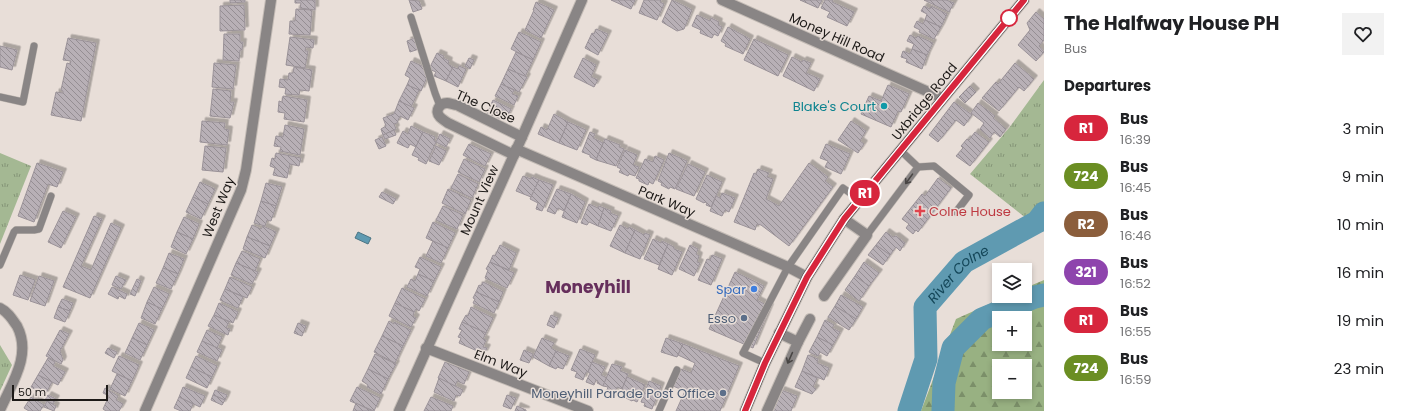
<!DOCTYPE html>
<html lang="en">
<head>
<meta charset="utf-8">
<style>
	body { margin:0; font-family:Poppins,sans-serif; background:#f2f2f2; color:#202124; height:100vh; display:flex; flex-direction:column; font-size:15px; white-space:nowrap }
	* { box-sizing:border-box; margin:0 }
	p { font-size:13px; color:#757577 }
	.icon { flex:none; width:22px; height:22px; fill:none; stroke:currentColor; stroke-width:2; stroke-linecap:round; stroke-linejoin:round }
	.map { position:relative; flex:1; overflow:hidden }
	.sheet { display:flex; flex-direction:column; background:#fff; width:360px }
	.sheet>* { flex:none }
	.badge { padding:0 8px; border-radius:13px; font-size:14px; line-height:26px }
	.buttons { position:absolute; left:992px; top:263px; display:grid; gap:8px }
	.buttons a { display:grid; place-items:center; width:40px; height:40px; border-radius:0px; background:#fff; box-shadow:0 2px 6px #0003; font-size:20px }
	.scale { position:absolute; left:12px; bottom:10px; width:96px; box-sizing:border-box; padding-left:4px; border:2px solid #1d1a18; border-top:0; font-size:11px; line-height:14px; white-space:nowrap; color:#1d1a18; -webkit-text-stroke:3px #e8ded8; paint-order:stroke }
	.map>.badge { position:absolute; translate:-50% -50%; box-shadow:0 0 0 2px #fff }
	h2 { padding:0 20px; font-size:15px; line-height:36px }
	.round { display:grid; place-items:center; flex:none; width:42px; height:42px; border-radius:0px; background:#f2f2f2 }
	.overview { display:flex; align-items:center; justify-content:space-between; height:68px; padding:0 20px }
	h1 { font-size:19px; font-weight:700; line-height:30px }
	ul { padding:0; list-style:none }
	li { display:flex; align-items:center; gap:12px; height:48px; padding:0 20px }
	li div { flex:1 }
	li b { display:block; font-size:15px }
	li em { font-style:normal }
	li .badge { min-width:44px; font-weight:700; text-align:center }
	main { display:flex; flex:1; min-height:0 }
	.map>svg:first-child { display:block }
	.grass { fill:url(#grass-tufts) }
	.forest { fill:url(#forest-firs); fill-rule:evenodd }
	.water { fill:#5f9ab1; stroke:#4b7483 }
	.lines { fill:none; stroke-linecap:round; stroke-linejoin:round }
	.river { stroke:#5f9ab1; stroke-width:23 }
	.building { fill:url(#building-back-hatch); stroke:#9a9298; filter:url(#shadow) }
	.lane-casing { stroke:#c3bbb5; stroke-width:8 }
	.street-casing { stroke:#c3bbb5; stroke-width:12 }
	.primary-casing { stroke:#c3bbb5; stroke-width:12 }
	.lane { stroke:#898585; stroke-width:7 }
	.street { stroke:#898585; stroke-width:10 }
	.primary { stroke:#443c3c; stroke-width:10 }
	.oneway { stroke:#484544 }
	.line-casing { stroke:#fff; stroke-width:9 }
	.line { stroke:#d7263d; stroke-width:6 }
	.stop-dot { fill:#fff; stroke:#d7263d; stroke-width:2 }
	.culture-dot { fill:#0f9aa8; stroke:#e8ded8; stroke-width:1.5 }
	.health-dot { fill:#e0444e; stroke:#e8ded8; stroke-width:1.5 }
	.shop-dot { fill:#3f7fe0; stroke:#e8ded8; stroke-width:1.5 }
	.service-dot { fill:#5c6f8a; stroke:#e8ded8; stroke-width:1.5 }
	.labels { text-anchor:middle; stroke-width:3; stroke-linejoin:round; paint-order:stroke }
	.street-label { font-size:13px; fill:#1d1a18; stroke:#e8ded8 }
	.culture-label { font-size:13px; fill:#0d838f; stroke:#e8ded8; text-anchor:end }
	.health-label { font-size:13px; fill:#be3a42; stroke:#e8ded8; text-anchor:start }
	.shop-label { font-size:13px; fill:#366cbe; stroke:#e8ded8; text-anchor:end }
	.service-label { font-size:13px; fill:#4e5e75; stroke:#e8ded8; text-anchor:end }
	.water-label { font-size:14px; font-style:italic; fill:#144759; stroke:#e8ded8 }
	.district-label { font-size:17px; font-weight:bold; fill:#662f5c; stroke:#e8ded8 }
</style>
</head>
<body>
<main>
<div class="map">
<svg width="1044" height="411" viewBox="0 0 1044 411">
	<defs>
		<pattern id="grass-tufts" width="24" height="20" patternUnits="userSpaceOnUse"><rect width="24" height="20" fill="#a4b893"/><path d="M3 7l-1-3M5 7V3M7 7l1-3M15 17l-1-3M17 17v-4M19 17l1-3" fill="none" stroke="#859577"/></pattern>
		<pattern id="forest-firs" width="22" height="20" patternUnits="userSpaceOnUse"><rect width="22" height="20" fill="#98b182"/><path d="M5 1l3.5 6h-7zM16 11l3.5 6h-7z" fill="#7b8f69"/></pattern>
		<pattern id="building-back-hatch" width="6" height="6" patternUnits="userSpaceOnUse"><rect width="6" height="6" fill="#b8b0b6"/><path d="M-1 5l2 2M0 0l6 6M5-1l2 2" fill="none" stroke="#958e93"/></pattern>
		<filter id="shadow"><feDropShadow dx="3.5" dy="-3.5" stdDeviation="0" flood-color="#0004"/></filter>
	</defs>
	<rect width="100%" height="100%" fill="#e8ded8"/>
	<!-- grass -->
	<g class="grass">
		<path d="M1044,80V207L1032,219L1026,218L970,174L1009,128Z"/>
		<path d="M0,153L31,166L0,244Z"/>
		<path d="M0,345L12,365L0,391Z"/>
	</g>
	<!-- forest -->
	<path class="forest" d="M1044,280V411H921L956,319L1007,296H1025V288ZM999,318H1025V344H999ZM999,366H1025V392H999Z"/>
	<!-- water -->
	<path class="water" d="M358,232L371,238L368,244L355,238Z"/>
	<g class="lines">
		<!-- river -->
		<g class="river">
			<path id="s1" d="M909,411L926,359L925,307L964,262L1037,222L1044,213"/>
			<path d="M943,411L944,383L953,348L982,319L1035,297L1044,295"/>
		</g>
	</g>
	<!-- building -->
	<g class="building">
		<path d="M230,0H245V2L230,3Z"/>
		<path d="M295,0H315V10L300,8L301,3H295Z"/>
		<path d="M409,0L419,1L422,9L413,12Z"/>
		<path d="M611,0H635L631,9Z"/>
		<path d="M644,0H661L660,2L664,4L657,20L639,13Z"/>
		<path d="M672,0L692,10L684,29L677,31L662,22Z"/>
		<path d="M800,0H822L818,8Z"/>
		<path d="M825,0H833L832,2L854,12L847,26L827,17L830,12L821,8Z"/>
		<path d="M924,0H946L954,3L949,12Z"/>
		<path d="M536,2L554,10L541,38L525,30L534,10H533Z"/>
		<path d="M244,5L245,30L220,31V6Z"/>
		<path d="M924,6L930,9L931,6L947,14L941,27L925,20L927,14L921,11Z"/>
		<path d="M296,9L312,10L310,35L289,34L290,21H295Z"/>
		<path d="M1036,12L1044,19V40L1039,46L1044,52L1036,61L1018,45L1030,30L1027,23Z"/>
		<path d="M697,15L710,21L711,18L719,22L718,25L722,27L718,36L714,34L712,38L700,33L701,30L692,26Z"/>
		<path d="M925,20L941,27L934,39L919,32L920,30L914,27L917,21L923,24Z"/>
		<path d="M728,27L750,39L743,54L725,46L726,44L721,41Z"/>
		<path d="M596,29L608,34L598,55L585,48L592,33L594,34Z"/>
		<path d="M519,32L541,42L533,60L511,49Z"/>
		<path d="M224,34H240V42H243L242,50H240L239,61L223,60Z"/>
		<path d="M910,35L916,38L918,36L933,43L927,55L912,49L914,44L907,41Z"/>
		<path d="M290,37L314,40L313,48L306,47L305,51H308L305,68L286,65Z"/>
		<path d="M68,38L96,43L81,121L51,115L56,92L63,93V91L61,90L67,63L70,64L71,61L63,60Z"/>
		<path d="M415,38L419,49L410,52L407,41Z"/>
		<path d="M754,39L788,55L778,76L744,60Z"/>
		<path d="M0,46L17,50L12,70L0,67Z"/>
		<path d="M912,49L927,55L922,69L906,62L907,59L901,57L903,51L910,54Z"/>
		<path d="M516,52L533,60L525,77L508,69Z"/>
		<path d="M437,53L444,56L443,58L449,61L448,64L453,67L446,81L434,76L436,72L429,69Z"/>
		<path d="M792,57L802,62L803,60L811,63L806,73L820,79L814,91L783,76Z"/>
		<path d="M469,58L474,60L470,69L465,66Z"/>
		<path d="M583,58L596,65L591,77L598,80L594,87L574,77Z"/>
		<path d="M411,61L424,67L427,77L421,91L407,85L410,78L405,75Z"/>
		<path d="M214,63L236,65L233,89L212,87Z"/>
		<path d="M1015,63L1034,79L1024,91L1019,87L999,111L982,98L996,82L998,84Z"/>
		<path d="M459,66L466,69L458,87L446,81L453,67L458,69Z"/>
		<path d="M294,67L312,70L309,91L300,90L299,95L285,94L286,88L279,87L280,79L288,80L289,73H293Z"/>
		<path d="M508,69L527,77L519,92L501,84Z"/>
		<path d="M501,84L514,90L512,94L518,96L514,105L495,96Z"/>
		<path d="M407,85L419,90L411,107L399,101Z"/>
		<path d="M888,85L909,94L901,112L898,111L891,127L861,114L869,96L881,101Z"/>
		<path d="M970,86L976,92L965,103L959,97Z"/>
		<path d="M213,89L231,91L230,102H234L230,118L210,116Z"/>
		<path d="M283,96L307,100L304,122L284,119L285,113L278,112L279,101L282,102Z"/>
		<path d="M493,100L511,109L507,117L503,116L501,119L487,113Z"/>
		<path d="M399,101L414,108L408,120L400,116L397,123L394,124L396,129L383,135L381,129L386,126L383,118L394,114Z"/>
		<path d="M954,102L972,115L964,126L956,120L938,142L929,135Z"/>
		<path d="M978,103L995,116L993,118L1006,129L1000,137L994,132L990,138L980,129L984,123L971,113Z"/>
		<path d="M554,114L568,122L559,143L538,134L541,127L547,130Z"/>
		<path d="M202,121L225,123L224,129L229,130L227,145L200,142Z"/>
		<path d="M851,121L866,131L860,141L864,144L858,153L838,140Z"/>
		<path d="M568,122L586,130L577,150L559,143Z"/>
		<path d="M285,125L304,129L300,155L280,151L281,147L274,146L276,136L283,137Z"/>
		<path d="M411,126L423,132L416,147L410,144L408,148L397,143L403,131L408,134Z"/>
		<path d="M394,130L396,135L385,139L383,135Z"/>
		<path d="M423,132L435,137L434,141L436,142L426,164L418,160L419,158L412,155Z"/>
		<path d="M590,132L595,134L593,138L603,143L596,160L590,157V155L582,152Z"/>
		<path d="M975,132L989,142L970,166L956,156L963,148L961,146L967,139L969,140Z"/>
		<path d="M440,134L450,139L446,147L436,142Z"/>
		<path d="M382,137L386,146L379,149L375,140Z"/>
		<path d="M605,139L620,145L619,147L624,149L616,166L596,160Z"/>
		<path d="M469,144L491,154L485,166L463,155Z"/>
		<path d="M826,144L850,154L841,174L825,167L828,161L820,158Z"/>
		<path d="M205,146L226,148L223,172L202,170Z"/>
		<path d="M436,146L446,151L439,165L429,161Z"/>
		<path d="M625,150L637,155L633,165L639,167L635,176L629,174L628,176L619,172L621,169L617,167Z"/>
		<path d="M276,153L301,158L299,166L290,164L287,178L273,175L275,168L270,166L272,158L275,159Z"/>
		<path d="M669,153L687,161L675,189L670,187L669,189L661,185L662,183L658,181Z"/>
		<path d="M655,156L664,160L653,184L649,182L648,185L639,181V179L636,178L645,159L653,162Z"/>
		<path d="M464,159L485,169L479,182L458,172Z"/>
		<path d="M37,163L63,172L57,187L48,184L34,222L18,216Z"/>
		<path d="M809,163L828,177L825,181L833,187L789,246L761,225L757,224L755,230L734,222L754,173L756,174L758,169L769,173L767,177L773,179L766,199L779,206Z"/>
		<path d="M688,164L705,172L694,196L676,189Z"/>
		<path d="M458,174L478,184L472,198L451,188Z"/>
		<path d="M707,175L722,182L711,207L706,205L707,203L705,202L704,203L696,199Z"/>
		<path d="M523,176L531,179L532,177L539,180L531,197L516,191Z"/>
		<path d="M938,178L951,188L918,232L916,230L913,234L906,228L909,224L902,219L922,194L925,196Z"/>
		<path d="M539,180L553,185L542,211L536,209L538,203L530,199Z"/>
		<path d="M200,182L215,189L208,204L193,197Z"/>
		<path d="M266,183L282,187L276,206L261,201Z"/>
		<path d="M448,189L471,200L465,214L442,203Z"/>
		<path d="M557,189L571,194L564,211L558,208L555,214L547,211Z"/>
		<path d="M382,192L396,199L393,204L379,197Z"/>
		<path d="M722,193L735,198L729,212L725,210L722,216L710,211L716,196L720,198Z"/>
		<path d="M571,194L585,202L577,223L562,217Z"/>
		<path d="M193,197L208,204L201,219L186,212Z"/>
		<path d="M261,201L276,206L271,221L267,220L265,226L254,223Z"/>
		<path d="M589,204L598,208L599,206L604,208L598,226L589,222L587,225L581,223Z"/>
		<path d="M443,206L463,215L457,229L436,220Z"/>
		<path d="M604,208L611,211L610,213L618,216L611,231L598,226Z"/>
		<path d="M63,211L76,217L61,248L48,242Z"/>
		<path d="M94,216L102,219L81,266L91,270L111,223L121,228L90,298L63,287Z"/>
		<path d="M184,217L199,224L193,239L177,232Z"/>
		<path d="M433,222L455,233L448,248L426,238Z"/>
		<path d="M252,225L261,229L263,226L276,232L270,246L247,237Z"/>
		<path d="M620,225L628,229L629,227L635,230L625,253L610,246Z"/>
		<path d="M635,230L644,235L645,233L650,235L640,259L625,253Z"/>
		<path d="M177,232L193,239L186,254L171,247Z"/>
		<path d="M886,232L893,237L896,236L905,243L900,251L896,247L890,255L876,245Z"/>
		<path d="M247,237L270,246L265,258L243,249Z"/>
		<path d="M653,239L661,243L662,241L668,244L659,265L644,259Z"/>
		<path d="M433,241L448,248L441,263L426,256Z"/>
		<path d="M668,244L674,247V249L682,252L672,275L658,269Z"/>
		<path d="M500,245L516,253L509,270L490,262L493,255L495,256Z"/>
		<path d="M690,245L698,249L696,254L699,256L697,262L700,263L694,276L679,269Z"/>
		<path d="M876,245L890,255L883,265L868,255Z"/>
		<path d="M242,251L260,259L255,271L236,263Z"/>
		<path d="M169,253L184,259L178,274L163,268Z"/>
		<path d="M712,255L722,259L711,285L698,280L707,259L710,260Z"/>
		<path d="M420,257L441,267L434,281L418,274L420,269L415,267Z"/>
		<path d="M490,262L514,273L507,288L485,278L488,270L486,269Z"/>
		<path d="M864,262L879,273L869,286L855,276Z"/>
		<path d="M236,263L258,272L252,284L231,275Z"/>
		<path d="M163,268L178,274L171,289L156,283Z"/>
		<path d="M735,272L764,286L757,300L770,307L753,348L709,329Z"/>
		<path d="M418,274L434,281L427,296L407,287L411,279L415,281Z"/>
		<path d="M20,275L35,280L28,300L13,295Z"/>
		<path d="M39,276L54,281L45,306L30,301Z"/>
		<path d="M116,276L126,280L121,289L112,285Z"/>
		<path d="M855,276L869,286L859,301L845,290Z"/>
		<path d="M230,277L252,287L247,298L225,289Z"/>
		<path d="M137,279L141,281L135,296L130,294Z"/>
		<path d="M483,282L503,292L499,302L476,292L479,285L481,286Z"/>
		<path d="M112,287L127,294L125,299L119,296L118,299L108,294Z"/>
		<path d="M154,287L169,294L162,309L147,302Z"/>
		<path d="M402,288L425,299L419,311L416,309L414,312L395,303Z"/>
		<path d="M225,289L243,297L238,308L220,300Z"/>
		<path d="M476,292L499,302L494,313L473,303L475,299L473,298Z"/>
		<path d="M841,295L863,307L856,319L835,306Z"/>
		<path d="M62,299L73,303L70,311L58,307Z"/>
		<path d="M147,302L162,309L155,324L141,318Z"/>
		<path d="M219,303L238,312L233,323L214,315Z"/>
		<path d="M395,303L414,312L413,316L416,318L411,327L389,316Z"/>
		<path d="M835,306L856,319L849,330L828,317Z"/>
		<path d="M58,307L70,311L65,322L54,318Z"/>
		<path d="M471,307L493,318L486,333L462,322L466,315L468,316Z"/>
		<path d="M214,315L229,322L226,328L230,329L228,335L208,326Z"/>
		<path d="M551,315L558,318L554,328L547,325Z"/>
		<path d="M825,320L834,325L832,328L840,332L833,345L817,337Z"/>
		<path d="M389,321L394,324V322L411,330L403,346L382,336Z"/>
		<path d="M462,322L486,333L483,339L486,340L483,347L487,348L484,354L459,343L461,338L458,337L462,330L459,329Z"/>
		<path d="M139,323L154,330L147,345L132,338Z"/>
		<path d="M298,323L306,326L302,336L294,333Z"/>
		<path d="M60,330L69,334L60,351L63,360L61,364L46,356Z"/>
		<path d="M207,330L222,337L217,348L202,341Z"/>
		<path d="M382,336L403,346L395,363L374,352Z"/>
		<path d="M817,337L833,345L827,356L820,352L818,356L809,352Z"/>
		<path d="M132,338L147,345L140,360L125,353Z"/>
		<path d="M542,338L554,343L551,348L556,351L549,366L533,357Z"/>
		<path d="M666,338L683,344L677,357L661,352Z"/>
		<path d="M202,341L222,350L217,361L197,352Z"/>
		<path d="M683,344L739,366L720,411H676L685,391L673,386L681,369L691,373L695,363L678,355Z"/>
		<path d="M108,348L117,352L114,358L105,353Z"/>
		<path d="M580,349L595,355L588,372H586L583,380L575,377L577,372L571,370Z"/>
		<path d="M524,350L533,354L529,363L520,360Z"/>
		<path d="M556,351L569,356L563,369L557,367L556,369L549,366Z"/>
		<path d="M375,354L396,364L388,379L368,369Z"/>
		<path d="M808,355L818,359L817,363L829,368L824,380L802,371Z"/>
		<path d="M119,356L139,365L132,381L112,371Z"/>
		<path d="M196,356L217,366L212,377L191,367Z"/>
		<path d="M48,358L55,362L53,366L65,372L58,385L38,375Z"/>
		<path d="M445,362L469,372L464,384L457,381L455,386L438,378Z"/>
		<path d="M592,362L605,367L601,375L607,378L603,386L597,383L598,381L596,380L594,385L586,382L590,373L588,372Z"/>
		<path d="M612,364L622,367L620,371L628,374L622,389L617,387L615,393L607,390L608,387L603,386Z"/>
		<path d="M191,367L212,377L207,388L186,378Z"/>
		<path d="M368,369L388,379L381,394L367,387L368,385L362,381Z"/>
		<path d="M802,371L817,378L813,387L816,389L812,394L795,387Z"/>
		<path d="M117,374L132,381L125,396L110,389Z"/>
		<path d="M38,375L52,382L45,395L31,387Z"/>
		<path d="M627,377L645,385L637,402L633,400L632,401L624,397L626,392L622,389Z"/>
		<path d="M439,378L463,390L460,396L456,395L454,401L434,392Z"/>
		<path d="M649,381L661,386L652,409L644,406L645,403L641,402Z"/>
		<path d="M183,387L205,396L200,407L179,397Z"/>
		<path d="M357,387L380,398L374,411L350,401Z"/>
		<path d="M105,388L118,396L116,400L123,404L119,411H106L103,409L109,396L103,393Z"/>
		<path d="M215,390L227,395L225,400L213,395Z"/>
		<path d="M781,390L797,396L791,411H772Z"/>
		<path d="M48,395L56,399L53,404L45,400Z"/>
		<path d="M213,395L225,400L222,405L211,400Z"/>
		<path d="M507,395L516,398L511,409L503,406Z"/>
		<path d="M31,397L44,405L40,411H29L24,408Z"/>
		<path d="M179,397L193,404L190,411H181L174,408Z"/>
		<path d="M431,397L453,406L451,411H424Z"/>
		<path d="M47,401L56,406L54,411L44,407Z"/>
		<path d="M356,403L372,411H353Z"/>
		<path d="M517,406L526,410V411H515Z"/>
	</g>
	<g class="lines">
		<defs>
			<g id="lane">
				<path d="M411,17L435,93L440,106"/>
				<path d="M0,97L23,102L34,46"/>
				<path d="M918,167L934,166L969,195L956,212"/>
				<path d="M867,235L918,167L900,150"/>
				<path d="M0,265L14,232L16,230H34L39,229L51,196"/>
				<path d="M765,363L743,353L788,267L843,188L860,200"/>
				<path d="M659,411L677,370"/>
			</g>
			<g id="street">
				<path d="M722,0L942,98"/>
				<path d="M516,149L788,267L807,277"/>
				<path d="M514,155L448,123C445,121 442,119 440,117C434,111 440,103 447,103C450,103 454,105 457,105L522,137"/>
				<path d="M824,296L867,235L844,219"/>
				<path d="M0,308C8,312 12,319 17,326C32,355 12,383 0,410"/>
				<path d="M798,342L810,319"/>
				<path d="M426,348L588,411"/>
				<path d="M145,411L241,190L246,170L271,0"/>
				<path d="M399,411L522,137L582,0"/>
				<path d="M767,411L798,342L779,333"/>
			</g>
			<path id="primary" d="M745,411L765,363L807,277L844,219L1024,0"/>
		</defs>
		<!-- lane casing -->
		<use href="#lane" class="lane-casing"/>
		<!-- street casing -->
		<use href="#street" class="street-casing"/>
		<!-- primary casing -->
		<use href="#primary" class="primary-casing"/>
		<!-- lane -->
		<use href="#lane" class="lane"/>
		<!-- street -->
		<use href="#street" class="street"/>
		<!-- primary -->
		<use href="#primary" class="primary"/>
	</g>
	<!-- one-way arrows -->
	<defs><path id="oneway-shaft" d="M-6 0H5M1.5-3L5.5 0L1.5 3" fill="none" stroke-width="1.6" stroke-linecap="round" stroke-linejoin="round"/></defs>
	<g class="oneway">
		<use href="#oneway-shaft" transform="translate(909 179) rotate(126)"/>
		<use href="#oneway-shaft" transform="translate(790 358) rotate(114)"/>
	</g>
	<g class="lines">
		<defs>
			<path id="line" d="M745,411L765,363L807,277L844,219L1024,0"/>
		</defs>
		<!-- line casing -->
		<use href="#line" class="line-casing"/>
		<!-- line -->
		<use href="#line" class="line"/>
	</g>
	<!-- markers -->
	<circle class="stop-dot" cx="1009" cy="18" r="8"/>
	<circle class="culture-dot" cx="884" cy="106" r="4"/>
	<path class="health-dot" d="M918 205h4v4h4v4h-4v4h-4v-4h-4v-4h4z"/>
	<circle class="shop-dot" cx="754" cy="289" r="4"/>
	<g class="service-dot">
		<circle cx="744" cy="318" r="4"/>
		<circle cx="723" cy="393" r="4"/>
	</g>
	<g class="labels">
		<!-- street labels -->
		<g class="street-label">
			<text transform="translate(837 37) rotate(24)" y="5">Money Hill Road</text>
			<text transform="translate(924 101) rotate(-51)" y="5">Uxbridge Road</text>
			<text transform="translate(486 106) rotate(24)" y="5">The Close</text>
			<text transform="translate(479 200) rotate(-66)" y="5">Mount View</text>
			<text transform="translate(667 201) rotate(23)" y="5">Park Way</text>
			<text transform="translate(218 207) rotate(-68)" y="5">West Way</text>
			<text transform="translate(501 363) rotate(21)" y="5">Elm Way</text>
		</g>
		<!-- culture labels -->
		<g class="culture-label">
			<text x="876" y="111">Blake's Court</text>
		</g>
		<!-- health labels -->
		<g class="health-label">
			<text x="929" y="216">Colne House</text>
		</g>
		<!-- shop labels -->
		<g class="shop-label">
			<text x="746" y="294">Spar</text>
		</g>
		<!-- service labels -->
		<g class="service-label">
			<text x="736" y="323">Esso</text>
			<text x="715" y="398">Moneyhill Parade Post Office</text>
		</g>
		<!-- water labels -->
		<g class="water-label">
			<text dy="5" stroke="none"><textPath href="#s1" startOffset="154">River Colne</textPath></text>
		</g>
		<!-- district labels -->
		<g class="district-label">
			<text x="588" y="293">Moneyhill</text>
		</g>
	</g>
</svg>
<div class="buttons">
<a><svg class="icon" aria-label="layers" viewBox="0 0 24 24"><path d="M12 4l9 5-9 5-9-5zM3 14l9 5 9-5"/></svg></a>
<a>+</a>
<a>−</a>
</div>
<div class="scale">50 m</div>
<b class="badge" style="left:865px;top:193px;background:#d7263d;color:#fff">R1</b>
</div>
<section class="sheet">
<div class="overview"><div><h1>The Halfway House PH</h1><p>Bus</p></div><a class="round"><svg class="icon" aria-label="heart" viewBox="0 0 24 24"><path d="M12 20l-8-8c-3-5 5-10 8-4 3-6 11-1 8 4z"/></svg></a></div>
<h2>Departures</h2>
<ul>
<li><span class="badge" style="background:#d7263d;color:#fff">R1</span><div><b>Bus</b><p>16:39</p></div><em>3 min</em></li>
<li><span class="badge" style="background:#6b8e23;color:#fff">724</span><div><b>Bus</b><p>16:45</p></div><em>9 min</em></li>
<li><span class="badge" style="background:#8b5e3c;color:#fff">R2</span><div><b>Bus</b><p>16:46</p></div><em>10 min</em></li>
<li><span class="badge" style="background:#8e44ad;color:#fff">321</span><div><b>Bus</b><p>16:52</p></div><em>16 min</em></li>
<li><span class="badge" style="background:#d7263d;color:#fff">R1</span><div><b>Bus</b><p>16:55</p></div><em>19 min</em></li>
<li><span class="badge" style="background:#6b8e23;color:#fff">724</span><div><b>Bus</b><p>16:59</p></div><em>23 min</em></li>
</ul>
</section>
</main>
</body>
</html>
